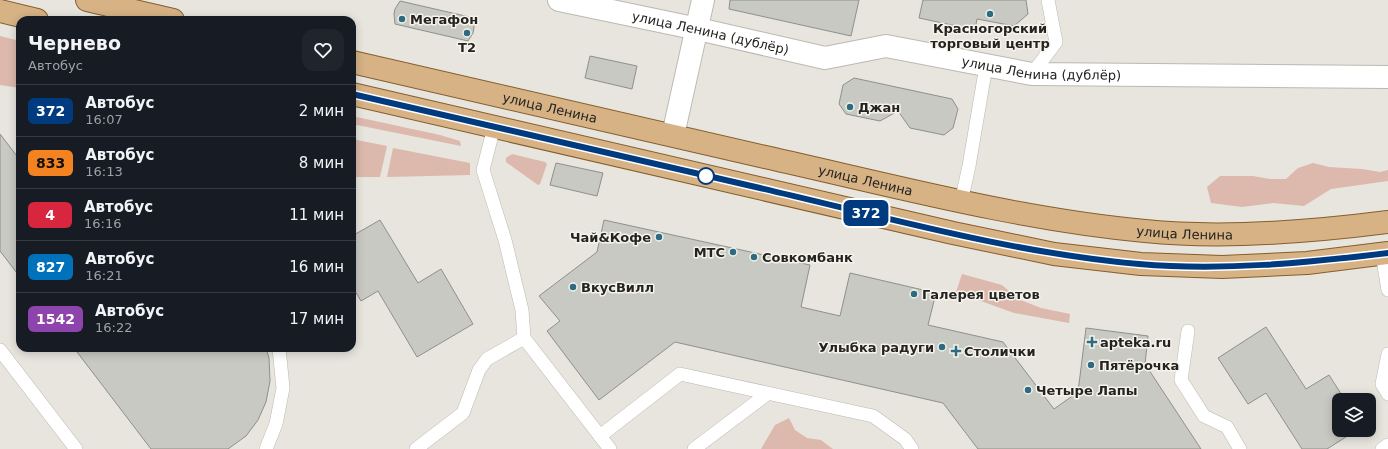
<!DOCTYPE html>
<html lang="ru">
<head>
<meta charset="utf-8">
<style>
	body { margin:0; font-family:"DejaVu Sans",sans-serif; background:#20242c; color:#f1f3f6; height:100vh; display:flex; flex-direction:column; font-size:15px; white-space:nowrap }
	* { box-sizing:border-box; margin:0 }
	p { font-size:13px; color:#9ea1a6 }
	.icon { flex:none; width:22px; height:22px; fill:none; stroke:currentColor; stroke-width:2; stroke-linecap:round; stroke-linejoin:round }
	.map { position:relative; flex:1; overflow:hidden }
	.drawer { position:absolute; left:16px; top:16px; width:340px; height:336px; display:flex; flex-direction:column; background:#171b24; border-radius:12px; box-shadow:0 2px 10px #0003 }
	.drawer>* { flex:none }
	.badge { padding:0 8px; border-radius:6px; font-size:14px; line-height:26px }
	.fabs { position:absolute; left:1332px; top:393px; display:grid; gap:8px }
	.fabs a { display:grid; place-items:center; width:44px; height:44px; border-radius:8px; background:#171b24; box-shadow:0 2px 10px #0003; font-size:20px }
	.map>.badge { position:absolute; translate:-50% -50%; box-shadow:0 0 0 2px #fff }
	.round { display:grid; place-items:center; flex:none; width:42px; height:42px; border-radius:12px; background:#20242c }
	.overview { display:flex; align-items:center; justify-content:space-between; height:68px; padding:0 12px }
	h1 { font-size:19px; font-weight:700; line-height:30px }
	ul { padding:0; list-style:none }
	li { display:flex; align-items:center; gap:12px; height:52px; padding:0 12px; border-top:1px solid #363941 }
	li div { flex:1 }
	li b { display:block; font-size:15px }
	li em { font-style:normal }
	li .badge { min-width:44px; font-weight:700; text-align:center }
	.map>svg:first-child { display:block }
	.green { fill:#dcb9ac }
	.building { fill:#c7c9c2; stroke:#8e9189 }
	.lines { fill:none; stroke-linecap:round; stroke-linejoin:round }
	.lane-casing { stroke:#bbb9b1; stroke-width:14 }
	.street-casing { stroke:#bbb9b1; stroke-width:24 }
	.primary-casing { stroke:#865e2c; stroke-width:24 }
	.lane { stroke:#fff; stroke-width:13 }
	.street { stroke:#fff; stroke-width:22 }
	.primary { stroke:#d6b285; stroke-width:22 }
	.line-casing { stroke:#fff; stroke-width:9 }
	.line { stroke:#003b80; stroke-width:6 }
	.poi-dot { fill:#2e6b82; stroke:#f5f3eb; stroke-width:1.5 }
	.stop-dot { fill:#fff; stroke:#003b80; stroke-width:2 }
	.labels { text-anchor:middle; stroke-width:3; stroke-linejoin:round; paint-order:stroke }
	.poi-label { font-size:13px; font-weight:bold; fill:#242320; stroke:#f5f3eb; text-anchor:start }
	.street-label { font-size:13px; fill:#242320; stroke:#f5f3eb }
</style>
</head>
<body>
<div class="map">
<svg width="1388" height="449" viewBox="0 0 1388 449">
	<rect width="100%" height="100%" fill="#e7e5de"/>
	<!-- green -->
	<g class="green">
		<path d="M0,36L20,41V88L0,85Z"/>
		<path d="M352,116L440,135L460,141L461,146L352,124Z"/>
		<path d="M352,139L387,146L380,177H352Z"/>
		<path d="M393,148L470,163V175L387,177Z"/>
		<path d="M512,154L545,162L547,164L540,184L538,185L506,162V158Z"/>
		<path d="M1313,163L1329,167L1362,169L1380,172L1388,170V181L1331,189L1304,206L1273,203L1242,207L1211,203L1207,187L1220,176H1253L1270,179H1286L1298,168Z"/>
		<path d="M962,274L1002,285L1018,299L1041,308L1070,314L1069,323L1014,313L956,292Z"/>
		<path d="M789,418L795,430L807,438L821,440L833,449H761L775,425Z"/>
	</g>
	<!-- building -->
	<g class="building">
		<path d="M730,0H859L851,36L729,9Z"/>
		<path d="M923,0H1026L1028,14L1014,26L977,19L975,30L919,18Z"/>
		<path d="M400,1L474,18V28L473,33L468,41L395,24L394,14L395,9Z"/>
		<path d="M590,56L637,66L632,89L585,78Z"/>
		<path d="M854,78L952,99L958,109L953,128L944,135L910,128L898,111L880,121L846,114L839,104L843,85Z"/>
		<path d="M0,134L20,160V277L0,251Z"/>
		<path d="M556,163L603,173L597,196L550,185Z"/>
		<path d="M380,220L418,283L441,269L473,324L417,357L378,291L361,301L352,286V236Z"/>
		<path d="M604,220L810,265L801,307L840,316L850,273L936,293L928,325L1003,342L1054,409L1078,392L1086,328L1148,336L1145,364L1201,449H978L943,403L675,342L599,400L547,331L560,321L539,296L597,252Z"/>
		<path d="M1266,327L1306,389L1329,375L1345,400H1339V430H1357L1327,449H1302L1266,393L1248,404L1218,358Z"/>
		<path d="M74,348H266L269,358L270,381L266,402L258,420L246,436L228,449H151Z"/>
	</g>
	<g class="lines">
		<defs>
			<g id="lane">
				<path d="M1032,74L1056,42L1048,0"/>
				<path d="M494,127L483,170L505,240L522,310L524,338L610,449"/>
				<path d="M961,202L969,166L986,66"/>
				<path d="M1382,254L1388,290"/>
				<path d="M1188,331L1181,380L1204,416L1227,427L1240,449"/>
				<path d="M0,350L76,449"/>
				<path d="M1388,354L1382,384L1388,394"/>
				<path d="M600,436L680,374L873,416L905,439L912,449"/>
				<path d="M266,449L276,424L283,388L279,348"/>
				<path d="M416,449L463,413L479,370L487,359L524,338"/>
				<path d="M694,449L767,394"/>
				<path d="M1382,449L1388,445"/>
			</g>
			<g id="street">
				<path id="s1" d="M559,0L698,29L825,58L886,46L1032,74L1388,77"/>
				<path d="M673,135L703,0"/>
			</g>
			<g id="primary">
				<path d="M87,0L173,20"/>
				<path d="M0,11L37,20"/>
				<path id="s2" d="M352,62C490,94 628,125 765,157C891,185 1016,219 1145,231C1223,239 1310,232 1388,222"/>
				<path d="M352,94L953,233L1054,254L1141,264L1222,267L1307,263L1388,253"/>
			</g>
		</defs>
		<!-- lane casing -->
		<use href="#lane" class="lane-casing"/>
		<!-- street casing -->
		<use href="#street" class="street-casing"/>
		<!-- primary casing -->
		<use href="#primary" class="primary-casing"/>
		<!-- lane -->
		<use href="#lane" class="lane"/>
		<!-- street -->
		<use href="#street" class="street"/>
		<!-- primary -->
		<use href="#primary" class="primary"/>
	</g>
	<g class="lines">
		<defs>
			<path id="line" d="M352,94C488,126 624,157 760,188C885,217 1012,253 1139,264C1222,271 1306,263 1388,253"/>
		</defs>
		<!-- line casing -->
		<use href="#line" class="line-casing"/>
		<!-- line -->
		<use href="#line" class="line"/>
	</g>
	<!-- markers -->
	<g class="poi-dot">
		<circle cx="990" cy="14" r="4"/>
		<circle cx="402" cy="19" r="4"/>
		<circle cx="467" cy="33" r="4"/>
		<circle cx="850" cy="107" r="4"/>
		<circle cx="659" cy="237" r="4"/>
		<circle cx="733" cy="252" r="4"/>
		<circle cx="754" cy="257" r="4"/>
		<circle cx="573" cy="287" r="4"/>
		<circle cx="914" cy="294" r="4"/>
		<path d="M1090 336h4v4h4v4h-4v4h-4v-4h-4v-4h4z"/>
		<circle cx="942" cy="347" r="4"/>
		<path d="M954 345h4v4h4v4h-4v4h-4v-4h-4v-4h4z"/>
		<circle cx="1091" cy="365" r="4"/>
		<circle cx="1028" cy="390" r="4"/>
	</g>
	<circle class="stop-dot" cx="706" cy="176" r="8"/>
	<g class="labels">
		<!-- poi labels -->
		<g class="poi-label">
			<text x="410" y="24">Мегафон</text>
			<text x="990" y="33" text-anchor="middle">Красногорский<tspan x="990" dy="15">торговый центр</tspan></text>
			<text x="467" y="52" text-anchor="middle">T2</text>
			<text x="858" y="112">Джан</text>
			<text x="651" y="242" text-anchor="end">Чай&amp;Кофе</text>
			<text x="725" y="257" text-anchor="end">МТС</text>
			<text x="762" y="262">Совкомбанк</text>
			<text x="581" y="292">ВкусВилл</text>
			<text x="922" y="299">Галерея цветов</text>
			<text x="1100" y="347">apteka.ru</text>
			<text x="934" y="352" text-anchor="end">Улыбка радуги</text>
			<text x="964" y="356">Столички</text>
			<text x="1099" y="370">Пятёрочка</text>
			<text x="1036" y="395">Четыре Лапы</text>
		</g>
		<!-- street labels -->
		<g class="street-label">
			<text dy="5" stroke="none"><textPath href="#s1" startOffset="155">улица Ленина (дублёр)</textPath></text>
			<text dy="5" stroke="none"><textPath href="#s1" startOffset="492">улица Ленина (дублёр)</textPath></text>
			<text dy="5" stroke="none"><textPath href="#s2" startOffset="203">улица Ленина</textPath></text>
			<text dy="5" stroke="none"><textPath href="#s2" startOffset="527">улица Ленина</textPath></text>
			<text dy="5" stroke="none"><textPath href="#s2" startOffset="851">улица Ленина</textPath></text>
		</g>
	</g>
</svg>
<div class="fabs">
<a><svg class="icon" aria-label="layers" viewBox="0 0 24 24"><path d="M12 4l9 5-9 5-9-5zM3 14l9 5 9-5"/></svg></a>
</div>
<b class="badge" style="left:866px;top:213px;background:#003b80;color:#fff">372</b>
<section class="drawer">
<div class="overview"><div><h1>Чернево</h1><p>Автобус</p></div><a class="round"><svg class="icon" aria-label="heart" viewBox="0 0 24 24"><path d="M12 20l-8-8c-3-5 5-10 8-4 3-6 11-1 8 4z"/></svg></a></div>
<ul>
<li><span class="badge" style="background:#003b80;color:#fff">372</span><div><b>Автобус</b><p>16:07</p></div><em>2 мин</em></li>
<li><span class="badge" style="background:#f58220;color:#111">833</span><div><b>Автобус</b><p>16:13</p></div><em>8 мин</em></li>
<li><span class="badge" style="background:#d7263d;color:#fff">4</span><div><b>Автобус</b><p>16:16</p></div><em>11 мин</em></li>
<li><span class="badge" style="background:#0072bc;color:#fff">827</span><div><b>Автобус</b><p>16:21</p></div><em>16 мин</em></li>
<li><span class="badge" style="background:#8e44ad;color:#fff">1542</span><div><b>Автобус</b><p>16:22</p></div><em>17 мин</em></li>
</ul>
</section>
</div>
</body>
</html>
